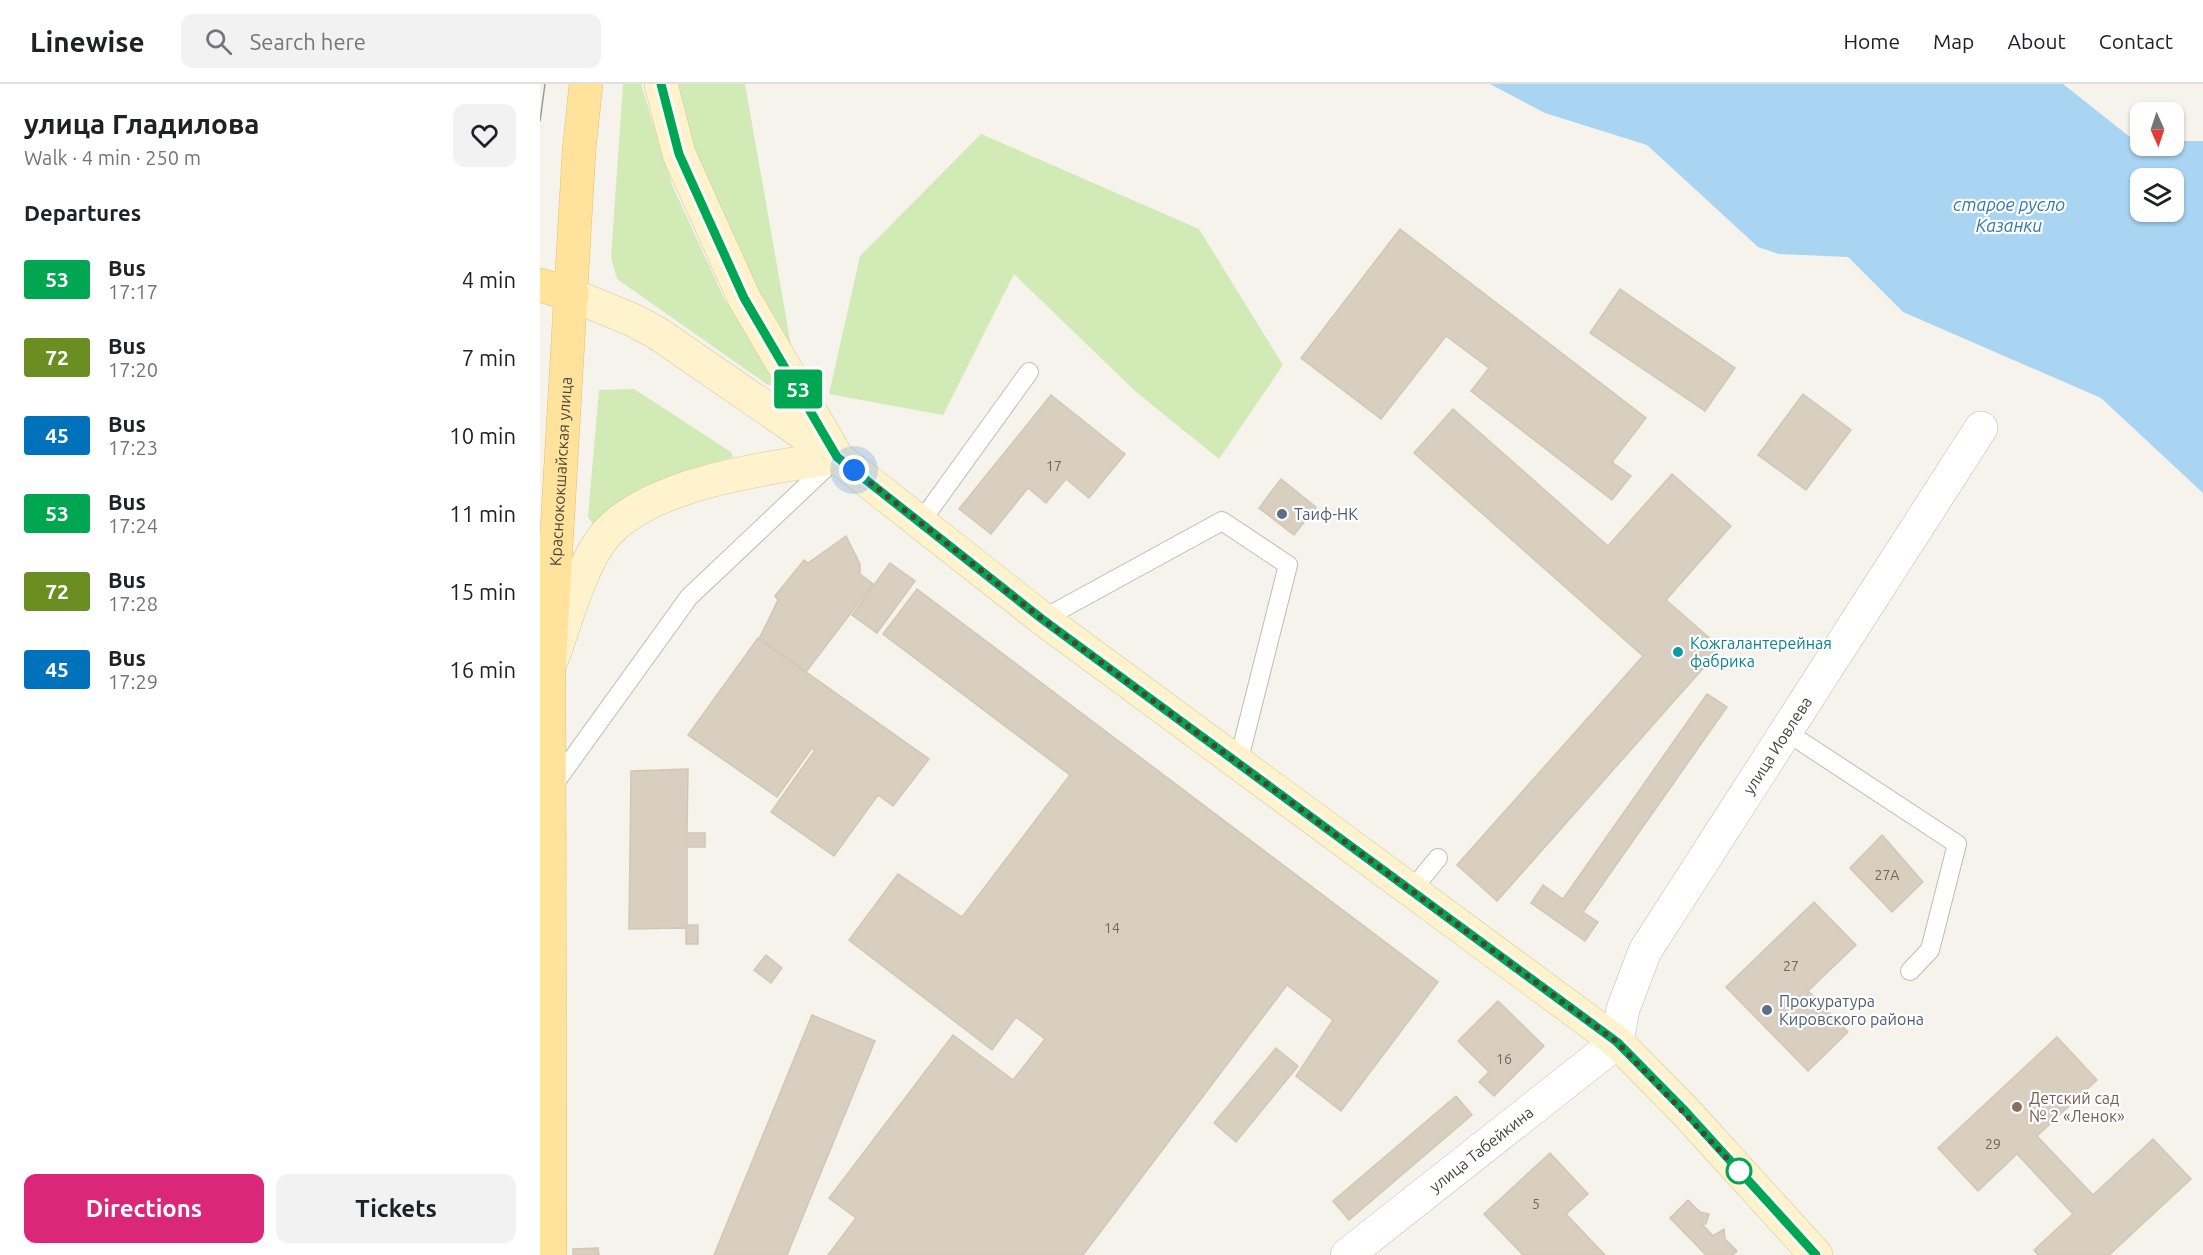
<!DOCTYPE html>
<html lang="en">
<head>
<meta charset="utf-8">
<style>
	body { margin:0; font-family:Ubuntu,sans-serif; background:#f2f2f2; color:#202124; height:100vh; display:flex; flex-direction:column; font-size:22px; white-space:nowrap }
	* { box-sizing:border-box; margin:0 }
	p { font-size:20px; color:#757577 }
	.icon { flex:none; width:33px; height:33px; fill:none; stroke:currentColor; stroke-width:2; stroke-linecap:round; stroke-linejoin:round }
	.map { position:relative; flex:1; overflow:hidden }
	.sheet { display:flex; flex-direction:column; background:#fff; width:540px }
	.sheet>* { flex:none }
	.badge { padding:0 12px; border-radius:4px; font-size:21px; line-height:39px }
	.needle { width:39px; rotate:177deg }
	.buttons { position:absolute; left:1590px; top:18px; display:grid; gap:12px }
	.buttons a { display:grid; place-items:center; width:54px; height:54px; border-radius:12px; background:#fff; box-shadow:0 2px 4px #0004; font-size:30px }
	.you { position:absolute; width:30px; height:30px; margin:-15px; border:4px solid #fff; border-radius:50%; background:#1a73e8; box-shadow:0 0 0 9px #1a73e833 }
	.map>.badge { position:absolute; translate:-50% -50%; box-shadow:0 0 0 3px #fff }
	h2 { padding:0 24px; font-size:22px; line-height:54px }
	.round { display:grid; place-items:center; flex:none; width:63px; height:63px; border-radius:12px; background:#f2f2f2 }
	.overview { display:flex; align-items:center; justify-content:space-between; height:102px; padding:0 24px }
	h1 { font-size:28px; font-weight:600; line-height:45px }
	.button { display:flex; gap:12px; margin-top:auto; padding:12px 24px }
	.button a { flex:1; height:69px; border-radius:12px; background:#db2777; color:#fff; font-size:24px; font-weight:600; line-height:69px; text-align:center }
	.button a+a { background:#f2f2f2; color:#202124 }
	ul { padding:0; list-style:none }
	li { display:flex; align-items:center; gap:18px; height:78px; padding:0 24px }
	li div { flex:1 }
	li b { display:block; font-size:22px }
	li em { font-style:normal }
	li .badge { min-width:66px; font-weight:700; text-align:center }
	header { display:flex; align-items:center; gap:36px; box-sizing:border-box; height:84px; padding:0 30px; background:#fff; border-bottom:2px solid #e0e0e0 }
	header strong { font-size:28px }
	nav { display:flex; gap:33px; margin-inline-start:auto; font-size:21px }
	.search { width:420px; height:54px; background:#f2f2f2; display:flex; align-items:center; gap:15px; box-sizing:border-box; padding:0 21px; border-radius:12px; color:#757577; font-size:22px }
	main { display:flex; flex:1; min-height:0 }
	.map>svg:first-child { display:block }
	.green { fill:#d2eab5 }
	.water { fill:#a9d4f2; fill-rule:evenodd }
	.building { fill:#d8cfc1; stroke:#d3c7b4; stroke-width:1.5 }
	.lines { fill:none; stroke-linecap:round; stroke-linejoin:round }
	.lane-casing { stroke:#c2bbae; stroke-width:20 }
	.street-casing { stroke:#c2bbae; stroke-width:34 }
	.secondary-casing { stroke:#d6c79b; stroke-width:34 }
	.primary-casing { stroke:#e6c16a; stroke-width:34 }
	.lane { stroke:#fff; stroke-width:18 }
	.street { stroke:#fff; stroke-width:33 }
	.secondary { stroke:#fff3cd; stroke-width:33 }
	.primary { stroke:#ffe39c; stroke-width:33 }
	.tram { stroke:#9a9a9a; stroke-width:1.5 }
	.line-casing { stroke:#fff; stroke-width:14 }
	.line { stroke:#00a651; stroke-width:9 }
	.walk { stroke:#4b4439; stroke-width:6; stroke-dasharray:0 10.8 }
	.service-dot { fill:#5c6f8a; stroke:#fff; stroke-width:2 }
	.culture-dot { fill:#0f9aa8; stroke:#fff; stroke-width:2 }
	.education-dot { fill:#8d6e63; stroke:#fff; stroke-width:2 }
	.stop-dot { fill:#fff; stroke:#00a651; stroke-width:3 }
	.labels { text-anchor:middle; stroke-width:4.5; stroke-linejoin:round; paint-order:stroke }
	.number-label { font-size:14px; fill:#6e675b }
	.street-label { font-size:16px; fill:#4b4439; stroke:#fff }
	.service-label { font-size:16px; fill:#4e5e75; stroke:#fff; text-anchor:start }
	.culture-label { font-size:16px; fill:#0d838f; stroke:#fff; text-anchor:start }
	.education-label { font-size:16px; fill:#785e54; stroke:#fff; text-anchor:start }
	.water-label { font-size:18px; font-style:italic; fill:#2e7ab2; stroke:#fff }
</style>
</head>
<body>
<header>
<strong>Linewise</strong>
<div class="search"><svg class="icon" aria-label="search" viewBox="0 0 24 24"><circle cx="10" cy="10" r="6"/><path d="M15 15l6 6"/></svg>Search here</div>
<nav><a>Home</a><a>Map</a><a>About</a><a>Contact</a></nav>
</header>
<main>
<section class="sheet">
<div class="overview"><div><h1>улица Гладилова</h1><p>Walk · 4 min · 250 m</p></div><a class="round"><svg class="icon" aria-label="heart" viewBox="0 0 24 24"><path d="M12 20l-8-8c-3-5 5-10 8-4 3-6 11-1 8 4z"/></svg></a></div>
<h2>Departures</h2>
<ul>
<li><span class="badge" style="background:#00a651;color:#fff">53</span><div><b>Bus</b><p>17:17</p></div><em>4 min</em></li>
<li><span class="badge" style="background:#6b8e23;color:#fff">72</span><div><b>Bus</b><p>17:20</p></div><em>7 min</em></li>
<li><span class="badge" style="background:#0072bc;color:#fff">45</span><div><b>Bus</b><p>17:23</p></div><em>10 min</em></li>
<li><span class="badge" style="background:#00a651;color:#fff">53</span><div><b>Bus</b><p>17:24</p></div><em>11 min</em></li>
<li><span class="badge" style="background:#6b8e23;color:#fff">72</span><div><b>Bus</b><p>17:28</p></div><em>15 min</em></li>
<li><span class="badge" style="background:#0072bc;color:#fff">45</span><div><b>Bus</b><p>17:29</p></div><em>16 min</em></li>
</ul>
<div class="button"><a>Directions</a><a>Tickets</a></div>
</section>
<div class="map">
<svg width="1663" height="1171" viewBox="0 0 1663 1171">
	<rect width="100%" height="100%" fill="#f6f3ec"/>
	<!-- green -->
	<g class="green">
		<path d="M83,0H101L133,103L184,214L235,295L233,301H228L77,195L71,174Z"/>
		<path d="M134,0H205L255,284L161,97Z"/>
		<path d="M441,50L659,145L743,281L679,375L595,307L474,190L403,331L289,310L320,172Z"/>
		<path d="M94,305L191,368L193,373L147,386L115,404L57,446L48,433L59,306Z"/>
	</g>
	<!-- water -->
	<path class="water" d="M950,0H1523L1595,57H1600V62H1634V57H1663V409L1561,314L1363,228L1308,173L1239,170L1218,163L1107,61L1005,29ZM1600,94H1634V128H1600Z"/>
	<!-- building -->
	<g class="building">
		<path d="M860,145L1106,334L1072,378L1091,392L1072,416L931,307L949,284L906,252L841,335L761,274Z"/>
		<path d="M1080,205L1195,284L1165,327L1050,249Z"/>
		<path d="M1263,310L1311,346L1266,406L1218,371Z"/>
		<path d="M511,311L585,370L549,414L526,395L506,419L488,404L451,450L419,425Z"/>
		<path d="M913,325L1068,462L1132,390L1191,442L1126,516L1181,564L957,817L917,781L1103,572L874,369Z"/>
		<path d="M741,395L776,423L754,451L719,424Z"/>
		<path d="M306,452L320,480V490L333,500L266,588L219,555L238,516L235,512L264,476L268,479Z"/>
		<path d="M350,479L375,497L337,549L312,531Z"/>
		<path d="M377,505L898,898L801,1027L756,992L793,936L747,901L543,1171H288L316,1134L289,1114L413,951L473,996L505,955L476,933L452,966L309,856L358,790L422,833L530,691L343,550Z"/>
		<path d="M218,554L389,675L353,722L338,711L294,772L231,728L275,666L272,664L237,713L148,651Z"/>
		<path d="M1167,610L1187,623L1043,828L1058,838L1045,857L991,819L1003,801L1023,815Z"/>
		<path d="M148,685L147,749H165V763H147V841H158V860H146V844L89,845L91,687Z"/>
		<path d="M1342,751L1383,798L1352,828L1310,784Z"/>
		<path d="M1274,818L1316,861L1268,907L1308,948L1268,987L1186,903Z"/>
		<path d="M226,871L242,884L231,899L214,886Z"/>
		<path d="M958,917L1004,962L954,1012L939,998L949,988L918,957Z"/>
		<path d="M272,931L335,957L247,1171H174Z"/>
		<path d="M1517,953L1557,996L1497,1052L1553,1111L1613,1055L1651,1095L1569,1171H1498L1494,1166L1533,1130L1477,1070L1438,1107L1398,1064Z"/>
		<path d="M736,964L758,982L696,1058L674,1039Z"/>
		<path d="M916,1012L932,1031L809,1136L793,1117Z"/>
		<path d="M1010,1069L1048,1110L1026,1130L1065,1171H983L944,1130Z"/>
		<path d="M1148,1116L1160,1128L1169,1130L1166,1140H1162L1173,1152L1184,1145L1185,1155L1197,1167L1193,1171H1166L1130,1134Z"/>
		<path d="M58,1164L59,1171H33V1165Z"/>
	</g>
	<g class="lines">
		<defs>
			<g id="lane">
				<path d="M380,439L489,288"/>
				<path d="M503,535L682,437L748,481L698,679"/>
				<path d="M1245,647L1417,760L1390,866L1370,887"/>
				<path d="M12,703L149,513L294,376"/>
				<path d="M871,807L898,774"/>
			</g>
			<g id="street">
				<path id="s1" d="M807,1171L1077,958L1083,925L1105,867L1441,344"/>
			</g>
			<g id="secondary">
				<path d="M121,0L139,70L204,214L292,364"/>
				<path d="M32,211L93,236L117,249L297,373L503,535L1077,958L1145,1027L1276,1171"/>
				<path d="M13,573C26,537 44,469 72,444C123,396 230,384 297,373"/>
			</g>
			<g id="primary">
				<path d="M0,201L32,211"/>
				<path id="s2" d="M10,1171L9,584L39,67L46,0"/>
			</g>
		</defs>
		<!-- lane casing -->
		<use href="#lane" class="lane-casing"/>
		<!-- street casing -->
		<use href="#street" class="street-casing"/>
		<!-- secondary casing -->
		<use href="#secondary" class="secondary-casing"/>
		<!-- primary casing -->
		<use href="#primary" class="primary-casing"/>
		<!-- lane -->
		<use href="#lane" class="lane"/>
		<!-- street -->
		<use href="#street" class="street"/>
		<!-- secondary -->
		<use href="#secondary" class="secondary"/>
		<!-- primary -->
		<use href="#primary" class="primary"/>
		<!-- tram -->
		<path class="tram" d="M0,37L5,0"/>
	</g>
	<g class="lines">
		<defs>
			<path id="line" d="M121,0L139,70L204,214L297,373L502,535L1077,958L1145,1027L1276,1171"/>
		</defs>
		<!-- line casing -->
		<use href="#line" class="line-casing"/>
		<!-- line -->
		<use href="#line" class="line"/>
		<!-- walk -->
		<path class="walk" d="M314,386L502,535L1077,958L1199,1087"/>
	</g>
	<!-- markers -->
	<g class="service-dot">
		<circle cx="742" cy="430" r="6"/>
		<circle cx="1227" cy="926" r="6"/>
	</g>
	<circle class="culture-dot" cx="1138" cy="568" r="6"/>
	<circle class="education-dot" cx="1477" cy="1023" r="6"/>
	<circle class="stop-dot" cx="1199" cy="1087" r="12"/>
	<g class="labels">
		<!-- number labels -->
		<g class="number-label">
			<text x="514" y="387">17</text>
			<text x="1347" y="796">27А</text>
			<text x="572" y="849">14</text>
			<text x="1251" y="887">27</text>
			<text x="964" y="980">16</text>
			<text x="1453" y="1065">29</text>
			<text x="996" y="1125">5</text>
		</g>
		<!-- street labels -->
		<g class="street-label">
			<text dy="6" stroke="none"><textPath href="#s2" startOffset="784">Краснококшайская улица</textPath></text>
			<text dy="6" stroke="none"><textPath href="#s1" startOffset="684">улица Иовлева</textPath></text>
			<text dy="6" stroke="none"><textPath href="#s1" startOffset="171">улица Табейкина</textPath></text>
		</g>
		<!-- service labels -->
		<g class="service-label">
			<text x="754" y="436">Таиф-НК</text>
			<text x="1239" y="923">Прокуратура<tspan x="1239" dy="18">Кировского района</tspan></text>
		</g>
		<!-- culture labels -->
		<g class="culture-label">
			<text x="1150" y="565">Кожгалантерейная<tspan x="1150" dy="18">фабрика</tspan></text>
		</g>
		<!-- education labels -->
		<g class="education-label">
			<text x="1489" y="1020">Детский сад<tspan x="1489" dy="18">№ 2 «Ленок»</tspan></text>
		</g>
		<!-- water labels -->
		<g class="water-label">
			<text x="1469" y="127">старое русло<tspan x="1469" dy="21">Казанки</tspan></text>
		</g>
	</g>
</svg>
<div class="buttons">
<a><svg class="needle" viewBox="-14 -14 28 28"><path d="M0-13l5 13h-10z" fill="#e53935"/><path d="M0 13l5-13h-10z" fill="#757577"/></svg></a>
<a><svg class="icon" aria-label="layers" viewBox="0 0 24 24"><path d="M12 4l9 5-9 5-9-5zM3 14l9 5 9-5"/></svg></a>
</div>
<div class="you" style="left:314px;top:386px"></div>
<b class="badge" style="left:258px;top:305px;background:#00a651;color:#fff">53</b>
</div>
</main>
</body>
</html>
